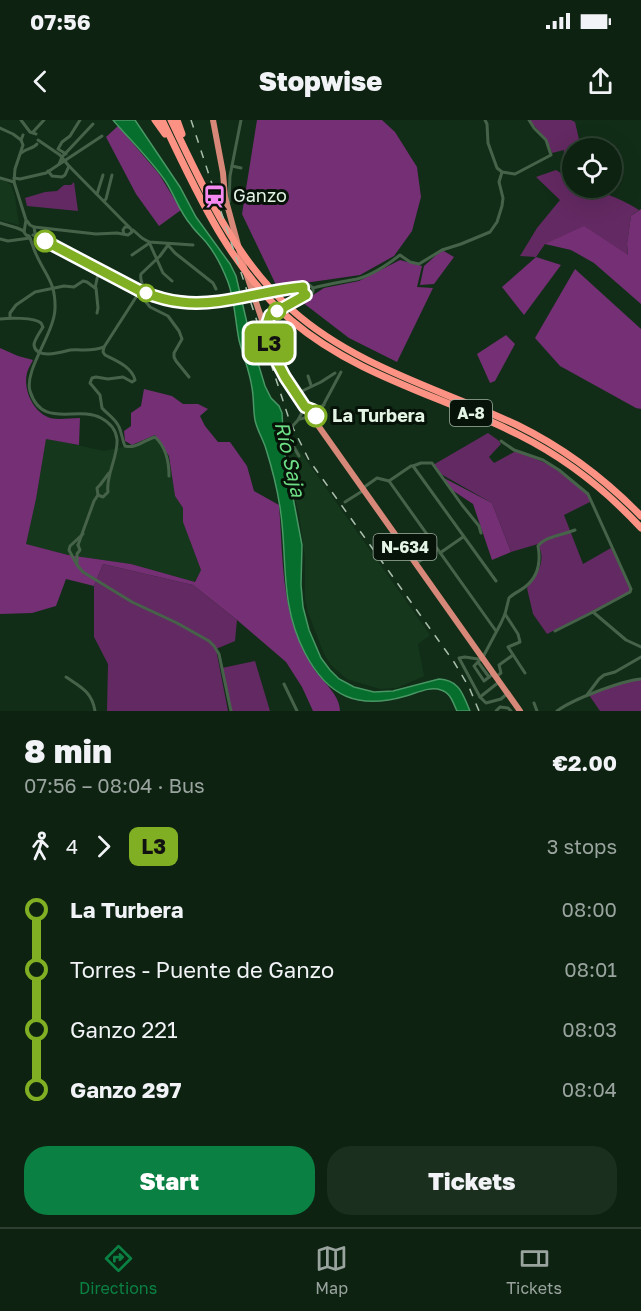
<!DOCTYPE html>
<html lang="en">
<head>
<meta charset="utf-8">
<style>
	body { margin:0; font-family:"Golos Text",sans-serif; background:#1b2f1f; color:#f1f3f6; height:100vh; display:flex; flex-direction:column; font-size:22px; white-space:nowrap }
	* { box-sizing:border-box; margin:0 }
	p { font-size:20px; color:#9aa49f }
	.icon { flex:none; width:33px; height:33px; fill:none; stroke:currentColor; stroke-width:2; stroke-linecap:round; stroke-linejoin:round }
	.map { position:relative; height:591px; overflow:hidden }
	.drawer { display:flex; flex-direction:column; background:#0d2211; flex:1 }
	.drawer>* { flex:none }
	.badge { padding:0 12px; border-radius:9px; font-size:21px; line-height:39px }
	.controls { position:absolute; left:562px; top:18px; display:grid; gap:12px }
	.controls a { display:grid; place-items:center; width:60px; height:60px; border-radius:50%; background:#0d2211; box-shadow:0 6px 24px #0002,0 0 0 2px #2d3f31; font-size:30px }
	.map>.badge { position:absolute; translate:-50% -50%; box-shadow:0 0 0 3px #fff }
	.legs { display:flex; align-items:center; gap:9px; height:66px; padding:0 24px; font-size:20px }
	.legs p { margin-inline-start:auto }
	.overview { display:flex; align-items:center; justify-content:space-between; height:102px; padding:0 24px }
	h1 { font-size:33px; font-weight:800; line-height:45px }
	.action { display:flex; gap:12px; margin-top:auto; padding:12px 24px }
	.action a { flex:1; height:69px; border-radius:24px; background:#0b8043; color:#fff; font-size:24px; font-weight:800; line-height:69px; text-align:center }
	.action a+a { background:#1b2f1f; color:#f1f3f6 }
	ul { padding:0 24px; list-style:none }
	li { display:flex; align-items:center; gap:21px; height:60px; font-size:22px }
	li i { display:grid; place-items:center; width:9px; height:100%; margin:0 8px; background:currentColor }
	li i::after { content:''; width:15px; height:15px; margin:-8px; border:4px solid; border-radius:50%; background:#0d2211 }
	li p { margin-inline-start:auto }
	li:first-child i { background:linear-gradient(#0000 50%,currentColor 0) }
	li:last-child i { background:linear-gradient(currentColor 50%,#0000 0) }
	.status { display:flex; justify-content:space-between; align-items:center; height:42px; padding:0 30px; background:#0d2211; direction:ltr }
	.status svg { height:16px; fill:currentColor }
	header { display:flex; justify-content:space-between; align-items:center; height:78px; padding:0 24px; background:#0d2211; font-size:27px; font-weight:800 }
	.dock { display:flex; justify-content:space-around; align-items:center; height:84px; border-top:2px solid #2d3f31; background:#0d2211; font-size:16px; color:#9aa49f }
	.dock a { display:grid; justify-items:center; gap:3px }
	.dock .active { color:#0b8043 }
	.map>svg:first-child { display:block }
	.built { fill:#15381c }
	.green { fill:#632962 }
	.forest { fill:#752f74 }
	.water { fill:#066f2d; stroke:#489764; stroke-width:1.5 }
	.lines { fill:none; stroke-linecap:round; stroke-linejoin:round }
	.minor { stroke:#46634a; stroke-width:3 }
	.trunk { stroke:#d88878; stroke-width:6 }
	.motorway { stroke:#fc9284; stroke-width:7 }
	.rail { stroke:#a9bdac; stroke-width:1.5; stroke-dasharray:8 8; stroke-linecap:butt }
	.line-1-casing { stroke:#fff; stroke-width:14 }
	.line-1 { stroke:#80af24; stroke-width:9 }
	.stop-1-dot { fill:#fff; stroke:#80af24; stroke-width:3 }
	.labels { text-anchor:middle; stroke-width:6; stroke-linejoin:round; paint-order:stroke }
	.shield { fill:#071309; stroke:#a1b0a3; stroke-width:1.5 }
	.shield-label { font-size:16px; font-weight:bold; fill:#e3f4e5 }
	.poi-label { font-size:18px; fill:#e3f4e5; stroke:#071309; text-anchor:start }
	.stop-label { font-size:18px; font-weight:bold; fill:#e3f4e5; stroke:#071309; text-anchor:start }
	.water-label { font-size:20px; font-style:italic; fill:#6dde85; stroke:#071309 }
</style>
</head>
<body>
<div class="status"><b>07:56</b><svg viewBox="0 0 49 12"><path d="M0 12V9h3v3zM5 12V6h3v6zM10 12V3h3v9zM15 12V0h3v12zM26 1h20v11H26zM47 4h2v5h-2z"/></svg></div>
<header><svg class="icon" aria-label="back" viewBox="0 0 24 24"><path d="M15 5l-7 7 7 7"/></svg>Stopwise<svg class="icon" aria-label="share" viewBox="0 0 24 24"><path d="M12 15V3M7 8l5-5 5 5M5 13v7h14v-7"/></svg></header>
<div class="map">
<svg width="641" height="591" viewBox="0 0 641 591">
	<rect width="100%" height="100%" fill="#112d17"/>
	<!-- built -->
	<g class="built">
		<path d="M0,59L7,62L11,65L15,77L19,105L0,100Z"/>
		<path d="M155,315L169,336L175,376L183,388V402L201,450L194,462L131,444L68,435L25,424L36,379L46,318L104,331L132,325Z"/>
		<path d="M294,323L430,515L418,524L424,556L397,568L380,569L347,559L331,545L324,534L308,492L305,478V437L299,394L288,352L289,332L292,324Z"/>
	</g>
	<!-- green -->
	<g class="green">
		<path d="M529,0H571L575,2L581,28H573V44L563,39L564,30L552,33L547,20Z"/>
		<path d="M556,50L573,61V68C596,68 620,78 639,90L631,96L627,124L628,136L545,124L536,137L520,136L537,108L560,80L536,57Z"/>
		<path d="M74,62L78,91L27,86L25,78L45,72L57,71L64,65H71Z"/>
		<path d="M488,313L498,320L501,324L489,337L494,343L516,331L543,342L553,347L588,374L590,382L564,395L583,444L611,428L631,469L630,472L547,514L533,494L527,468C537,453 547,442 538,424L511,432L492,383L439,353L433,345Z"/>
		<path d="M103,444L193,465L237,500L235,521L216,529L228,591H107L108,544L94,517V466Z"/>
		<path d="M255,541L270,591H231L222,548Z"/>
		<path d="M641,559V591H600L589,575L630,560Z"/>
	</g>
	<!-- forest -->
	<g class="forest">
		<path d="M257,0H382L395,12L417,47L421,77L412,111L394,136L360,155L277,167L242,94Z"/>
		<path d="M118,6L159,54L181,90L159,106L136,74L106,17Z"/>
		<path d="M641,89V184L594,143L571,130L545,124L584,106L628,135L627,124L631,96Z"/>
		<path d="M442,130L454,137L434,164L420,165L424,146Z"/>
		<path d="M536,137L561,145L524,195L502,167Z"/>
		<path d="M400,140L422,146L417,167L433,168L397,242L349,218L302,182L324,168L359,161Z"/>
		<path d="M575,149L641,209V289L636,288L560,246L535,218Z"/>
		<path d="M506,215L515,224L495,261L490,263L477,234Z"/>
		<path d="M0,228L18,236L33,240C31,244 28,249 27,253C23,270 33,292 50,298C59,300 70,298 80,298L79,325L46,319L36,379L26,424L68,435L131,444L195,462L201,450L183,402V388L175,376L169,336L155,315L132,325L125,321L124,311L131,306V293L141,286L144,269L172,276L183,284H198L208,289L200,296L205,306L218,322H230L247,346L254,371L279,385C283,435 281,488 305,533C308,538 311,544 314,549C323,562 340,575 340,591H313L302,567L286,542L237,500L193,465L103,444L94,466L66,459L56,486L32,493L0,494Z"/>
		<path d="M442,357L492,383L511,432L492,440L473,384L452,370Z"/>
	</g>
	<!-- water -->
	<path class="water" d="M113,0H135L180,67L196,97L230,144L236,156L251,220L265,266L271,278L279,286L282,293L284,330L302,425L301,465L303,487L309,510L321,538L330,550L339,559L354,567L374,572L393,571L439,559C460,560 463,575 470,591H457C453,583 451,573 441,570C430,566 417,573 406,576C358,590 328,577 305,533C279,483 288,439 280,387C277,368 272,348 266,329C263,319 257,310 255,300C253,289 254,278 252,268C250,252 243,236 239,220C235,200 235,181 228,162C223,149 215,133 206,122C201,116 195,111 191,105C180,93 175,76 166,62C151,40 130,20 113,0Z"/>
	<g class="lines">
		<!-- minor -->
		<g class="minor">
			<path d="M21,0L30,12L36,14"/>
			<path d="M485,0L487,4L488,23L497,48L502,52L515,54L551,35L546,20L534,8L529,0"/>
			<path d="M0,8L13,14L21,20"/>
			<path d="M33,12L44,0"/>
			<path d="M23,15L21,20L23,25L15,49L14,62L26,100L24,112L26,115L29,116C32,122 33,128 36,134C45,155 56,162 55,189C54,214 24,250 30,271C42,310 77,285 101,298C135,316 104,348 108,372L103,377L98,375"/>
			<path d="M38,20L60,35L68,45L129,107"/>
			<path d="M21,33C27,28 33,29 37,24"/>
			<path d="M66,34L58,29L62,22L70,16L80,0"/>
			<path d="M59,44L62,37L93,4"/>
			<path d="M232,46L241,48"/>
			<path d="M48,51L52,56L62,57L65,55L69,46"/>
			<path d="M0,58L14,62"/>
			<path d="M14,58L20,59L46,53L102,16"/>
			<path d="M97,74L103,55"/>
			<path d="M104,81L106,79L112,55"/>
			<path d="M229,82L230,56L241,0"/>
			<path d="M27,101L30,105L34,107L35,113L40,118"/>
			<path d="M0,103L17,108L24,111"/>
			<path d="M34,107L96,114L117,113L128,115L132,112L131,109L129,107H125L123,110L124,114"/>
			<path d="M133,110L142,118L149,122L193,125"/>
			<path d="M33,115L137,170L167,180L184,183L208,182L261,173"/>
			<path d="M0,119L8,121L30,118"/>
			<path d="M149,122L163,153L172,161"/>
			<path d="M168,125L175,133L213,163L216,169"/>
			<path d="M132,135L148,124"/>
			<path d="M96,168L98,188L97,193"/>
			<path d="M140,171L104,227L103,232L105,235C117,241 132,247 135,260L132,262L123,257L108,259L96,257L92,258L90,263L100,275L102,288C107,294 115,298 119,307C122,313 122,320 125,326C136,329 144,320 155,317C166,327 169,342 169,356"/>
			<path d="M274,171L303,167L308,164L313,168C328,164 342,162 357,159C373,155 387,145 400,135L410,142L419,144L442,130L461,124L490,112L497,102L502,86L503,78L499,62L502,52"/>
			<path d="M143,172C145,165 139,161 141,154L160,136L168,125"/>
			<path d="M139,173L150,187L168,196L179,211L182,219L174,233V237L176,241L189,257"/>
			<path d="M10,197V193L16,185L35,172L64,166L74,167L83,161L87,162L95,168L99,150"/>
			<path d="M0,199C8,198 34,197 41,203C42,204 42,206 43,207C40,212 34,220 34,225C36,240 62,232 70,230C82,229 91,232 104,227"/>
			<path d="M261,199L306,175L312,174L313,171V168"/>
			<path d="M308,256L311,265"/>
			<path d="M298,273L321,262L335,253"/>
			<path d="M300,299L318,295"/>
			<path d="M317,301L318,295L341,252"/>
			<path d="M501,321L514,330L543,340L559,350L588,374L631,469L630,472L593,492L626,520L641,527"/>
			<path d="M299,336L292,324L289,310L298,300L305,287L313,290L324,285"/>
			<path d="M389,361L496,511"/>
			<path d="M389,361L411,346H413"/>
			<path d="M363,368L377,358L389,361"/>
			<path d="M345,382L364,370"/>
			<path d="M481,413L479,406L462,385L432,343H421L413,346L496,461"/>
			<path d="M83,414L70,426L69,430L77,445L83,452L132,482L177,503L209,521L214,526L219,534L231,591"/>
			<path d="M78,425L94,381L98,375L97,368L100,365L109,353"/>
			<path d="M440,433L463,417"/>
			<path d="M77,443V434L80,430L78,425"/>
			<path d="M417,443L437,429"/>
			<path d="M505,494L518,514L520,522L508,527L525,553"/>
			<path d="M555,511L593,492"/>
			<path d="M478,539L465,537L459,538L480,577"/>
			<path d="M478,542L489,557"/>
			<path d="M493,554L484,561L474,546L483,537L501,503L505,494L509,478C514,473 520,471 525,467C539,456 541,442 538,426C546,416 563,415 575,410"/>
			<path d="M497,556L501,553L499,545L513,535"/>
			<path d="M66,557C81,567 92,572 95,591"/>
			<path d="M499,562L480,577L486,583L501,579L508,573"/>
			<path d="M284,564L297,591"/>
			<path d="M587,575L599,559L604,555L615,552L641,537"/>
			<path d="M534,583L537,591"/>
			<path d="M496,591L500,587L508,588L511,591"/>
			<path d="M557,591C573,579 621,561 641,559"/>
		</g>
		<!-- trunk -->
		<path class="trunk" d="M213,0L223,53L225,77L244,147L275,238L285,257L305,287L520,591"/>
		<!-- motorway -->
		<g class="motorway">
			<path d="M155,0L165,14"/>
			<path d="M162,0C198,74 228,146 292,201C358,257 443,276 519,315C565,338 606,370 641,408"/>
			<path d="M171,0C204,69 234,138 292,190C356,247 441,269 517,305C564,328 605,359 641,396"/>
			<path d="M177,0L182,14"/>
		</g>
		<!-- rail -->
		<path class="rail" d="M191,0L290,302L309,340L454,542L469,567L479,591"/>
	</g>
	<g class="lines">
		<defs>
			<path id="line-1" d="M45,121L140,171C153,176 167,181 181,182C222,187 263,170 303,167V172L306,175L270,195L265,210L275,238L285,257L305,287L313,290L316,296"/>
		</defs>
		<!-- line-1 casing -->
		<use href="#line-1" class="line-1-casing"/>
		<!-- line-1 -->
		<use href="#line-1" class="line-1"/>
	</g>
	<!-- icons -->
	<defs>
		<symbol id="station-bare" viewBox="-9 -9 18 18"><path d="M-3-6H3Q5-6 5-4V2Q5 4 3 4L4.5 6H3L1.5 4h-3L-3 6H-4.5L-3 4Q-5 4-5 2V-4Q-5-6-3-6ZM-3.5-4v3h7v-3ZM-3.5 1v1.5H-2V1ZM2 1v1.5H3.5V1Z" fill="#f489f0" stroke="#071309" stroke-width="2.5" paint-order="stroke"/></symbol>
	</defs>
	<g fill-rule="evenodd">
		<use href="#station-bare" x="198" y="60" width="33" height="33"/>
	</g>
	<!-- markers -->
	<g class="stop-1-dot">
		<circle cx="45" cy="121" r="10"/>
		<circle cx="146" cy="173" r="8"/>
		<circle cx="277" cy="191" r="8"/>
		<circle cx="316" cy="296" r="10"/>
	</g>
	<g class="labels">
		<!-- shield labels -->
		<g class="shield">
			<rect x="450" y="280" width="42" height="26" rx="4.5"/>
			<rect x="373.5" y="414" width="63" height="26" rx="4.5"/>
		</g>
		<g class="shield-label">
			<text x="471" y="299">A-8</text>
			<text x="405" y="433">N-634</text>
		</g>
		<!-- poi labels -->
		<g class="poi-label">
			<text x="233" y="82">Ganzo</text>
		</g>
		<!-- stop labels -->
		<g class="stop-label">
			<text x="332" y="302">La Turbera</text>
		</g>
		<!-- water labels -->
		<g class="water-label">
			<text transform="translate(290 339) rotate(77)" y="7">Río Saja</text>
		</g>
	</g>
</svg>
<div class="controls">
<a><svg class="icon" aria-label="locate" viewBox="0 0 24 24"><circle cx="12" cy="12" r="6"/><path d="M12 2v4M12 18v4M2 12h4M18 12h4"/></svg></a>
</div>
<b class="badge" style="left:269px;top:223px;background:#80af24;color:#111">L3</b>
</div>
<section class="drawer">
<div class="overview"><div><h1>8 min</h1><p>07:56 – 08:04 · Bus</p></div><b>€2.00</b></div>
<div class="legs"><svg class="icon" aria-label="walk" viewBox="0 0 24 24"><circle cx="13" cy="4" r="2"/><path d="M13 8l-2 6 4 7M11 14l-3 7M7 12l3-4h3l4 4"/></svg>4<svg class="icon" aria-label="forward" viewBox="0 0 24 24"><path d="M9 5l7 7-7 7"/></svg><b class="badge" style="background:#80af24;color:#111">L3</b><p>3 stops</p></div>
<ul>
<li><i style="color:#80af24"></i><b>La Turbera</b><p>08:00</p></li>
<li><i style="color:#80af24"></i><span>Torres - Puente de Ganzo</span><p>08:01</p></li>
<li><i style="color:#80af24"></i><span>Ganzo 221</span><p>08:03</p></li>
<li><i style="color:#80af24"></i><b>Ganzo 297</b><p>08:04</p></li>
</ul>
<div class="action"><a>Start</a><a>Tickets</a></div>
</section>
<nav class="dock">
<a class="active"><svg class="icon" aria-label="directions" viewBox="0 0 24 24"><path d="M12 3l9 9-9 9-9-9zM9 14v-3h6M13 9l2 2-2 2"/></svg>Directions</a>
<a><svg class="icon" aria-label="map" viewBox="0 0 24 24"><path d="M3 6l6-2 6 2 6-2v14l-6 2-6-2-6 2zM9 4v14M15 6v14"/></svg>Map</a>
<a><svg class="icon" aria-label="tickets" viewBox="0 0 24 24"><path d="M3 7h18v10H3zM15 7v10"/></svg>Tickets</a>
</nav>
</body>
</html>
